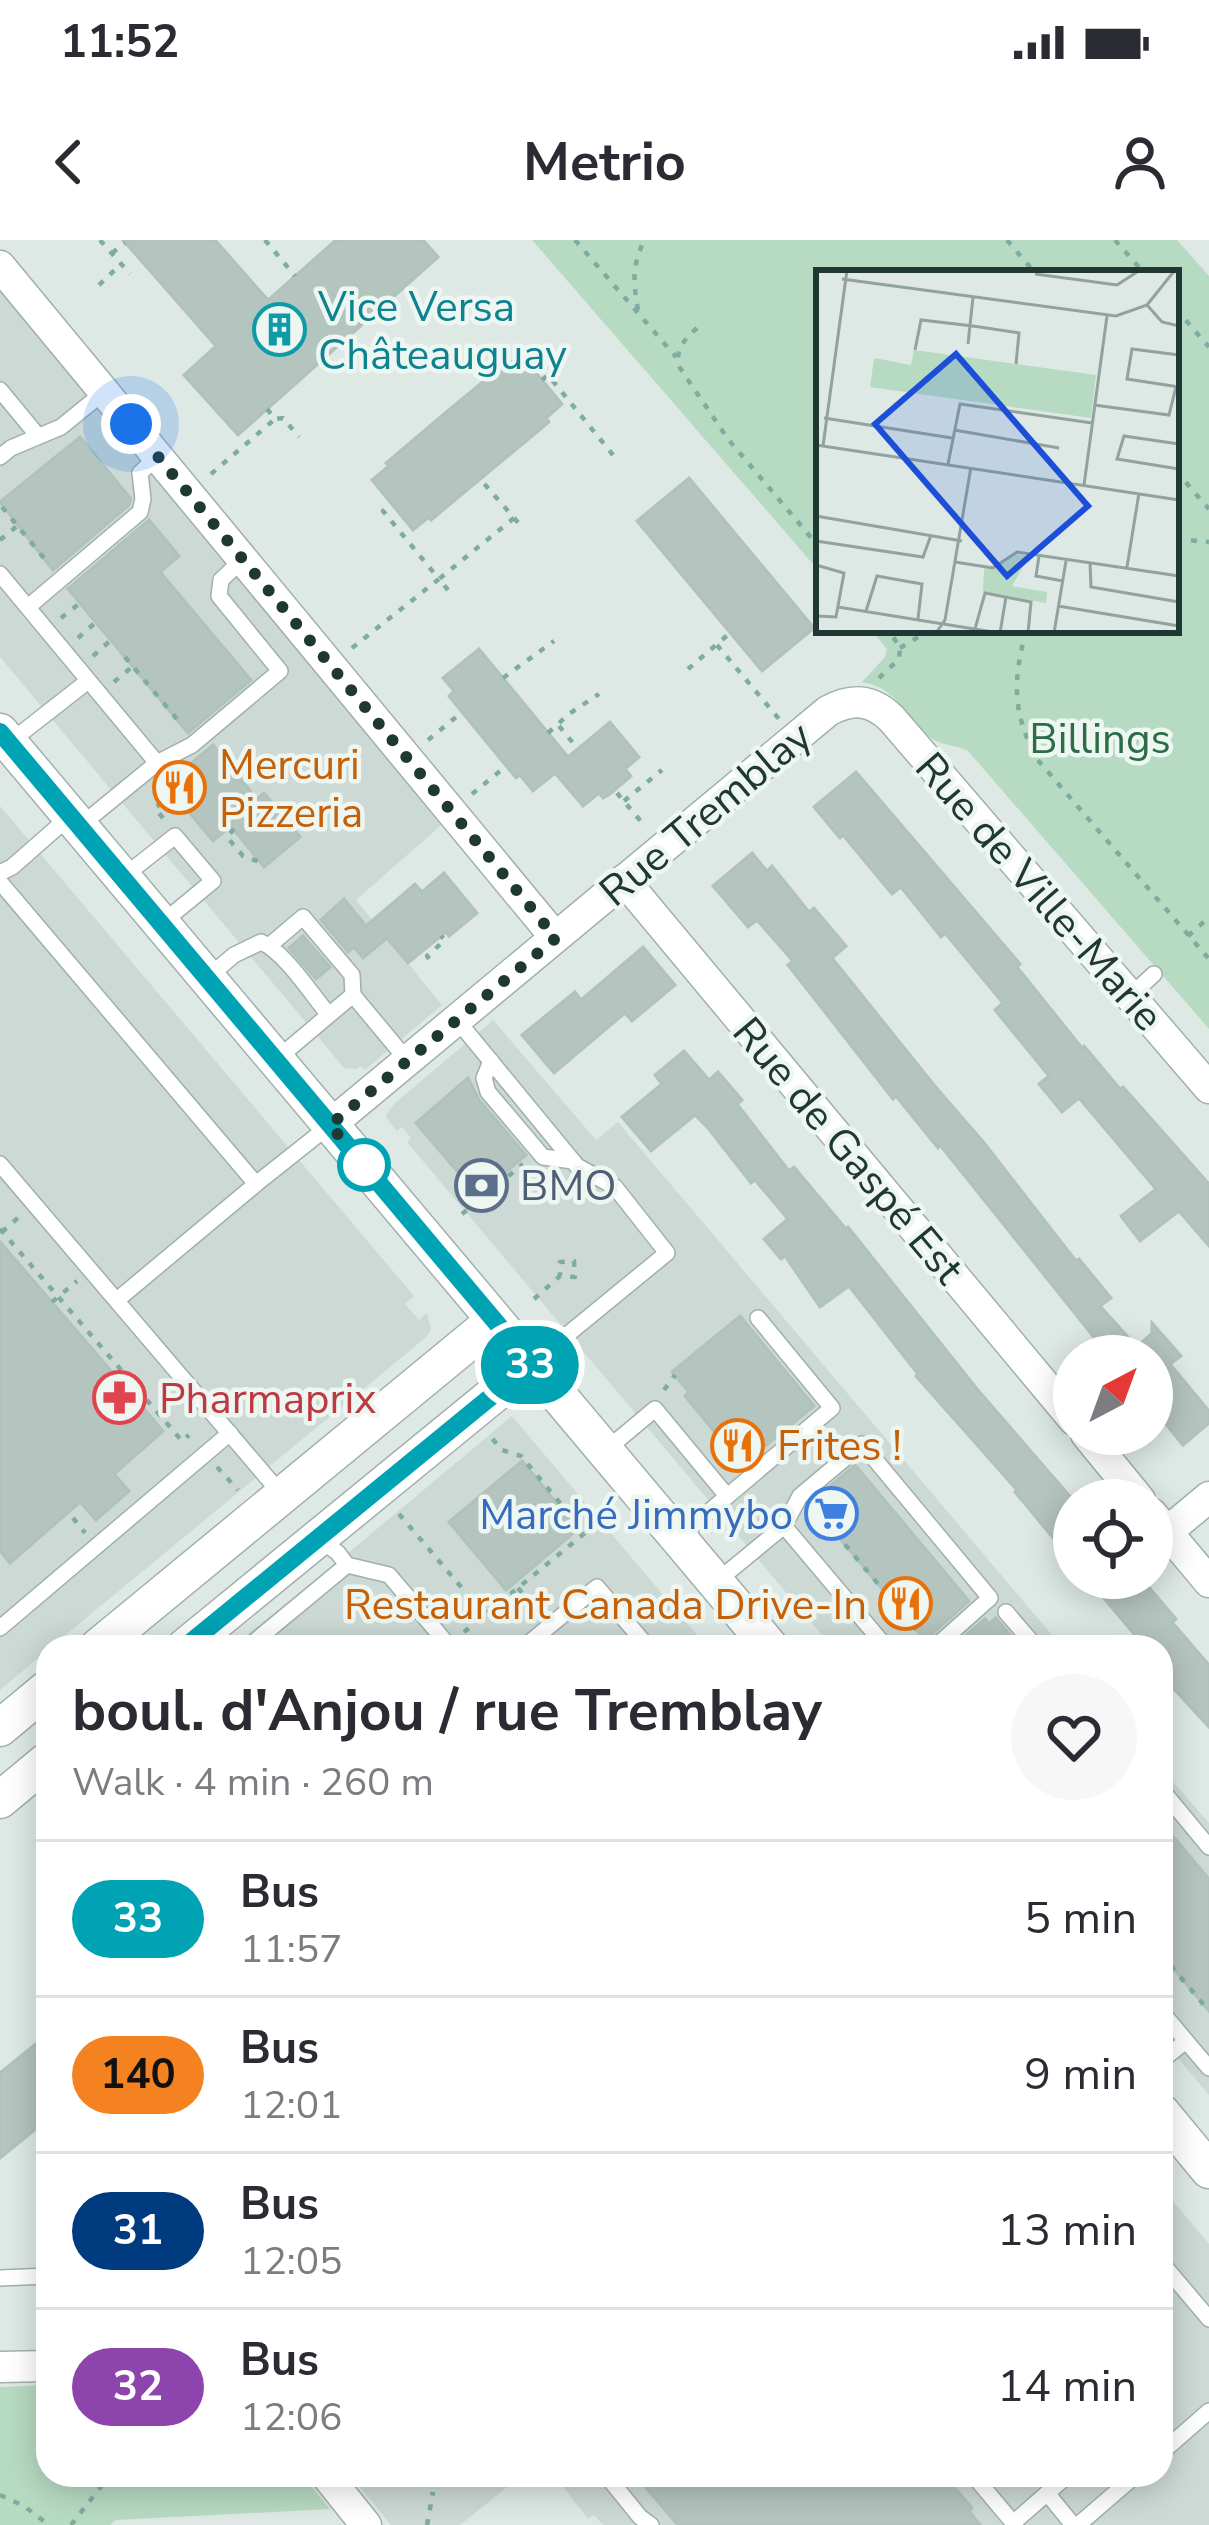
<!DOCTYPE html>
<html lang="en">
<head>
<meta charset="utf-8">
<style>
	body { margin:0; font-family:"Nunito Sans",sans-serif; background:#f7f7f7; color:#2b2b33; height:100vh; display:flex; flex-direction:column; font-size:45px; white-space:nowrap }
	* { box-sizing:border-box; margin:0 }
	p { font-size:39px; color:#7c7c81 }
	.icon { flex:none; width:66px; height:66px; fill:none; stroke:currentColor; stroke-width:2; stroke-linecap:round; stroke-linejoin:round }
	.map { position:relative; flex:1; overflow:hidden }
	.side { position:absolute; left:36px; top:1395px; width:1137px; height:852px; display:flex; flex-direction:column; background:#fff; border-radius:36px; box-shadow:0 6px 30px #0003 }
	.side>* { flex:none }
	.badge { padding:0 24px; border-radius:39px; font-size:42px; line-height:78px }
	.needle { width:78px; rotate:41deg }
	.controls { position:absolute; left:1053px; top:1095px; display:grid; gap:24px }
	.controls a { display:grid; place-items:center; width:120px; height:120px; border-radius:50%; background:#fff; box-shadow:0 6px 30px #0003; font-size:60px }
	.you { position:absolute; width:60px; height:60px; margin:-30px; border:9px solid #fff; border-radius:50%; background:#1a73e8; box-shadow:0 0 0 18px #1a73e833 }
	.map>.badge { position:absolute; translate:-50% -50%; box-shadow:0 0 0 6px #fff }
	.round { display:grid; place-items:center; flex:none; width:126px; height:126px; border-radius:63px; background:#f7f7f7 }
	.headline { display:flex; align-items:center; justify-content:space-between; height:204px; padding:0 36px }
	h1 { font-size:57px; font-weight:700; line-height:90px }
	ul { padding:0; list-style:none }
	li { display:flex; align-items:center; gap:36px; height:156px; padding:0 36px; border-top:3px solid #e1e1e2 }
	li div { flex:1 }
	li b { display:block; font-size:45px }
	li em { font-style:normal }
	li .badge { min-width:132px; font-weight:700; text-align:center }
	.status { display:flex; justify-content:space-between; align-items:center; height:84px; padding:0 60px; background:#fff; direction:ltr }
	.status svg { height:33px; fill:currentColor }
	header { display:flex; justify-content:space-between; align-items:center; height:156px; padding:0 36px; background:#fff; font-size:54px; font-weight:700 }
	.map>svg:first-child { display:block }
	.built { fill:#ccd9d4 }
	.green { fill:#b7dac2 }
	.building { fill:#b4c4be; stroke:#b1c2bc; stroke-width:3 }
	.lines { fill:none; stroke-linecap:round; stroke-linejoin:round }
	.service-casing { stroke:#a1b0ac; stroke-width:18 }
	.minor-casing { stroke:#a1b0ac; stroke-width:33 }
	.tertiary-casing { stroke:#a1b0ac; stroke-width:39 }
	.path { stroke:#7faca0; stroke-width:4.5; stroke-dasharray:6 9; stroke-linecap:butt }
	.service { stroke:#fff; stroke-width:15 }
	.minor { stroke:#fff; stroke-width:30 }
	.tertiary { stroke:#fff; stroke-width:36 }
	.line-casing { stroke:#fff; stroke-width:27 }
	.line { stroke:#00a3b4; stroke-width:18 }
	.walk { stroke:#203833; stroke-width:12; stroke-dasharray:0 21.6 }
	.stop-dot { fill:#fff; stroke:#00a3b4; stroke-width:6 }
	.labels { text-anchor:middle; stroke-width:9; stroke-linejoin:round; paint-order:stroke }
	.culture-label { font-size:42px; fill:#0d838f; stroke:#eef6f2; text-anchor:start }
	.park-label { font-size:42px; fill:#2c6d48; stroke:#eef6f2 }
	.food-label { font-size:42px; fill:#c56008; stroke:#eef6f2; text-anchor:start }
	.street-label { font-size:42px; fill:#203833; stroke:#eef6f2 }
	.service-label { font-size:42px; fill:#4e5e75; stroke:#eef6f2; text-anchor:start }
	.health-label { font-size:42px; fill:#be3a42; stroke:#eef6f2; text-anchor:start }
	.shop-label { font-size:42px; fill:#366cbe; stroke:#eef6f2; text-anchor:end }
	.inset-road { fill:none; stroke:#92a29e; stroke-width:3 }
	.view { fill:#1d4ed8; fill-opacity:0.15; stroke:#1d4ed8; stroke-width:6 }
	.inset-edge { fill:none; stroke:#203833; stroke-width:6 }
</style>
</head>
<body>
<div class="status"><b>11:52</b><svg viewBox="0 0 49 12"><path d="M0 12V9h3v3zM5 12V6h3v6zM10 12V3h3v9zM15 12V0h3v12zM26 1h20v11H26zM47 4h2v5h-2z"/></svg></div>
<header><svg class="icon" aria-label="back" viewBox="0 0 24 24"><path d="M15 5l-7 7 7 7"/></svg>Metrio<svg class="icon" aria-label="person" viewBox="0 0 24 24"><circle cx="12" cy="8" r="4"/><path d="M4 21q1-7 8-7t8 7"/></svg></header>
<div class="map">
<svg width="1209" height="2285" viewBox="0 0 1209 2285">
	<rect width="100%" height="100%" fill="#dee9e5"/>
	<!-- built -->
	<g class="built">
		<path d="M0,43L447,580L356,660L442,765L365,830L361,826L356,829L344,828L0,417Z"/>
		<path d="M0,566L414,1056L405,1064L419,1080L427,1073L431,1089L427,1096L407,1113L51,1407H48V1410L0,1450Z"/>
		<path d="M493,780L596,900L618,882L1062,1407H832L407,902L411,898L402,887L397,891L388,880L386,876L393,865Z"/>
		<path d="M512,1176L707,1407H232L359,1304Z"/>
		<path d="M1161,1528L1209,1583V1855L1161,1798Z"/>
		<path d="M1161,1947L1209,2004V2285H603L594,2275L588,2279L554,2235H1161Z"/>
		<path d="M350,2235H522L460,2285H391Z"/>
	</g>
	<!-- green -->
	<g class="green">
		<path d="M532,0H1177L1209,36V789L968,511C956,504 941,506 931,498C905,477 898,448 862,442L885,417L887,409L871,390H1176V33H819V331Z"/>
		<path d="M48,2145V2235H302L330,2269L116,2280L110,2285H0V2147Z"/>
	</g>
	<!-- building -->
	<g class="building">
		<path d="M123,0H215L268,60L336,0H423L438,17L238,195L184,135L216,106Z"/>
		<path d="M521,115L562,164L546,178L549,182L431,280L429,277L413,290L372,240L389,226L386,223L444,174L502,126L504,128Z"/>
		<path d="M80,197L131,259L129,265L53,330L0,262Z"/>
		<path d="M689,238L814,388L762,431L637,281Z"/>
		<path d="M149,280L179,316L160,332L251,440L188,493L68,349Z"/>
		<path d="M479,409L568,517L610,482L639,517L625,529L631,536L610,554L603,558L599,553L583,566L555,533L533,551L520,535L516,538L449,456L454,451L443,438Z"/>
		<path d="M213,505L257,559L264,553L300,597L264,627L231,586L213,601L166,544Z"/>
		<path d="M856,532L1020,724L1017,727L1082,808L1084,806L1120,849L1123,847L1209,944V1006L1179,971L1140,1001L1121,976L1156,949L1079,858L1062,872L1039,844L1049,836L995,770L1003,763L945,693L941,697L901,647L892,654L843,595L840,598L814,567Z"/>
		<path d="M752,613L767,631L772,626L809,672L814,668L846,706L832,718L934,845L985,904L1076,1021L1079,1019L1111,1058L1100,1066L1137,1107L1152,1093V1083L1181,1116L1170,1124L1209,1171V1183L1183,1205L1152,1167V1116H1109L940,905L938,908L896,856L893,859L788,725L793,721L757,680L748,687L713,646Z"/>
		<path d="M444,633L477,673L449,696L446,692L408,723L387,698L363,718L354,707L348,712L321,680L344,659L366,686L415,644L422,652Z"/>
		<path d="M303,696L330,727L316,739L289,708Z"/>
		<path d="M643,707L675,745L632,781L625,773L554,833L522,795L575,752L581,760Z"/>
		<path d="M684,811L709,840L718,832L742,860L737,864L789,931L794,927L846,989L848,987L977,1149L1074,1261V1323L1015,1252L1017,1250L916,1136L918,1134L849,1046L820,1067L785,1016L781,1019L764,999L788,979L755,940L751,943L708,888L695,875L651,911L622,877L662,844L655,835Z"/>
		<path d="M468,838L479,860L526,915L478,956L416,883Z"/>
		<path d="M0,1002L163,1191L114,1234L129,1251L96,1280L80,1262L10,1323L0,1311Z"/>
		<path d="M740,1076L814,1166L742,1225L685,1156L689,1152L672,1132Z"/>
		<path d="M522,1221L578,1289L506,1350L449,1282Z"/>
		<path d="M855,1225L969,1361L925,1400L810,1263Z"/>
		<path d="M1087,1338H1141L1176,1379L1172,1382L1209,1425V1487L1161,1435V1407H1145Z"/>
		<path d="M996,1378L1020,1407H953L985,1379L989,1384Z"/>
		<path d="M1161,1582L1209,1639V1771L1161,1714Z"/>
		<path d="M48,1794V1879L0,1918V1833Z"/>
		<path d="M635,2235H944L972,2268L969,2271L980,2285H678Z"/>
	</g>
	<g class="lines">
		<defs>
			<g id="service">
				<path d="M0,150L38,196"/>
				<path d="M0,217L11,208L61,187L104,152"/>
				<path d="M0,334L157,523L80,586"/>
				<path d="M28,367L140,272L143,259L140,233L158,216"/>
				<path d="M10,502L88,441"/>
				<path d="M157,523L192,505L280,431L219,356L221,340L243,319"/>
				<path d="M0,633L12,627L69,577"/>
				<path d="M123,637L175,596L213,641L162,683"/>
				<path d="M0,642L256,944L117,1060"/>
				<path d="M270,705L303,677L352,735L353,755"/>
				<path d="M207,738L234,715L261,702C284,711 312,755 329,775L278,818"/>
				<path d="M1130,756L1154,734"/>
				<path d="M329,775L353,755L407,820"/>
				<path d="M457,780L577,926L615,947L667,1013L534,1122"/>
				<path d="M491,821L484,838L488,852L543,917L573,921"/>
				<path d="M0,924L282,1255"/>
				<path d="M256,944L329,886"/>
				<path d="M606,1210L655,1169L727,1256"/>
				<path d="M784,1286L800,1256L862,1204L990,1358L935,1407"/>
				<path d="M679,1297L832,1168L758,1078"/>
				<path d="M347,1325L389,1335L450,1407"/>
				<path d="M716,1342L784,1286L886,1407"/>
				<path d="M1006,1372L1036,1407"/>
				<path d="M0,1388L230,1193"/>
				<path d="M248,1407L347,1325L338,1313L318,1298"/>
				<path d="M524,1407L597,1347L648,1407"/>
				<path d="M1161,1549L1209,1607"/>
				<path d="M1161,1771L1186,1801L1161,1821"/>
				<path d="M1186,1801L1209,1828"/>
				<path d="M1161,2022L1209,2079"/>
				<path d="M0,2038L48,2036"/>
				<path d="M1161,2213L1209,2171"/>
				<path d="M606,2235L640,2277L651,2285"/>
				<path d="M973,2235L1015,2285"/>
				<path d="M1047,2253L1073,2285"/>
				<path d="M1013,2283L1068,2235"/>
				<path d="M1078,2285L1136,2235"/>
			</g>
			<g id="minor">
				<path d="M0,26L555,697"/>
				<path d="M624,640L1074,1180"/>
				<path d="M330,885L828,471C852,458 871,459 891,478L1209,848"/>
				<path d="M1086,1194L1140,1260"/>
				<path d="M1152,1274L1209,1342"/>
				<path d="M1167,1292L1209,1257"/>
				<path d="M0,2127L48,2126"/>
				<path d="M326,2235L366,2285"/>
			</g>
			<g id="tertiary">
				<path d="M0,492L770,1407"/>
				<path d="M98,1407L494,1081"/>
				<path d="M185,1407L531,1124"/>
				<path d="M0,1488L48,1448"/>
				<path d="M0,1560L48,1520"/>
				<path d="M1161,1872L1209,1930"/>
			</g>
		</defs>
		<!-- service casing -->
		<use href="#service" class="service-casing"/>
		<!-- minor casing -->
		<use href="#minor" class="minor-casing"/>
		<!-- tertiary casing -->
		<use href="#tertiary" class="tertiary-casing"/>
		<!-- path -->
		<g class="path">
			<path d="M100,0L130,34"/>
			<path d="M265,0L295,36"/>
			<path d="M575,0L676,117"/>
			<path d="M1007,0L1035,33"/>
			<path d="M1115,0L1144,33"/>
			<path d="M112,13L125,3"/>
			<path d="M99,45L121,24"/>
			<path d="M1176,69L1209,107"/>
			<path d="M638,70C633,40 632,28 644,0"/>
			<path d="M697,88C684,100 674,110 680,128L728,199L819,307"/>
			<path d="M542,140L548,135L613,215"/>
			<path d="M267,169L275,179L283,178L299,197"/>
			<path d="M1176,231L1209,269"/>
			<path d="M211,234L275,179"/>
			<path d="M2,267L48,323"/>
			<path d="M514,278L523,288"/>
			<path d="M1176,299L1209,302"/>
			<path d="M0,300L17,286"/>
			<path d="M448,350L439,339L514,278L481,240"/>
			<path d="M61,378L80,363"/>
			<path d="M1026,390C1013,442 1012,470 1036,518L1209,719"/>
			<path d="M78,398L96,382"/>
			<path d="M717,405L779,479"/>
			<path d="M352,408L439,339L383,271L391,264"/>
			<path d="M900,408L930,390"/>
			<path d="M93,416L111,400"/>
			<path d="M125,417L181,484"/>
			<path d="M688,429L730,393"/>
			<path d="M503,438L554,401"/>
			<path d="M879,438L899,419L900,408L889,390"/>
			<path d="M114,442L133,426"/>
			<path d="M559,486L578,509"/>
			<path d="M548,493L569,474L599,454"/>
			<path d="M428,500L456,477"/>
			<path d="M617,553L644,585"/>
			<path d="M472,554L500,531"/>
			<path d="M624,561L662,530"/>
			<path d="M163,578L155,568L174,553"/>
			<path d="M234,589L227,597L243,616L260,622"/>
			<path d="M1188,696L1206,680"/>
			<path d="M429,719L427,716L445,700L441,696"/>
			<path d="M462,974L523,924"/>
			<path d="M0,989L182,1201L189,1195"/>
			<path d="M2,992L20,976"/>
			<path d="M534,1059L560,1036L575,1037L574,1021L560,1022V1036"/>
			<path d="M52,1062L77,1041"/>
			<path d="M664,1150L675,1135"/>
			<path d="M217,1227L238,1250"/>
			<path d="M816,1270L921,1395"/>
			<path d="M399,1274L485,1375"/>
			<path d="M73,1278L85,1293"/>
			<path d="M518,1348L537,1371"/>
			<path d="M464,1392L585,1293L521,1216L502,1210L490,1196"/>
			<path d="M1161,1714L1209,1771"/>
			<path d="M220,2235L254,2238L290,2235"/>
			<path d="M0,2255L24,2266L49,2285"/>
			<path d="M71,2285L110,2235"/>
			<path d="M427,2285L433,2252"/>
		</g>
		<!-- service -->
		<use href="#service" class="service"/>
		<!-- minor -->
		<use href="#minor" class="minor"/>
		<!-- tertiary -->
		<use href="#tertiary" class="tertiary"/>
	</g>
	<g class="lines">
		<defs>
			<path id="line" d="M0,492L531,1124L185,1407"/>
		</defs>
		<!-- line casing -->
		<use href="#line" class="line-casing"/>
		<!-- line -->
		<use href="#line" class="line"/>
		<!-- walk -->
		<path class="walk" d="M131,184L556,698L330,885L376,940L364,925"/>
	</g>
	<!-- icons -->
	<defs>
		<symbol id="building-ring" viewBox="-11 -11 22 22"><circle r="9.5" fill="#eef6f2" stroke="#0f9aa8" stroke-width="1.5"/><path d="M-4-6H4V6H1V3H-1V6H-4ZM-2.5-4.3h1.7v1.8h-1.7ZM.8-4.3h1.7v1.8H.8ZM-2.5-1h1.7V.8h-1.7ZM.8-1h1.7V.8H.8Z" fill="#0f9aa8"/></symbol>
		<symbol id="restaurant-ring" viewBox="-11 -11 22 22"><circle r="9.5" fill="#eef6f2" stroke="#e8710a" stroke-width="1.5"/><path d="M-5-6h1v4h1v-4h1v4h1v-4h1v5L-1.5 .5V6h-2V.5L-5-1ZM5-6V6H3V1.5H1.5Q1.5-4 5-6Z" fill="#e8710a"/></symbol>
		<symbol id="bank-ring" viewBox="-11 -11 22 22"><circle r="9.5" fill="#eef6f2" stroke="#5c6f8a" stroke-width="1.5"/><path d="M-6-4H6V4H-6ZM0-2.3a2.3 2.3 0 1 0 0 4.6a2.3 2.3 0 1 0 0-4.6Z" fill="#5c6f8a"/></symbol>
		<symbol id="pharmacy-ring" viewBox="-11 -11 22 22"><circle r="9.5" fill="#eef6f2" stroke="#e0444e" stroke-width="1.5"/><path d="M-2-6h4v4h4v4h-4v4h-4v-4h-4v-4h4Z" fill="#e0444e"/></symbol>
		<symbol id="supermarket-ring" viewBox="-11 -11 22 22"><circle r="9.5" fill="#eef6f2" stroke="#3f7fe0" stroke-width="1.5"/><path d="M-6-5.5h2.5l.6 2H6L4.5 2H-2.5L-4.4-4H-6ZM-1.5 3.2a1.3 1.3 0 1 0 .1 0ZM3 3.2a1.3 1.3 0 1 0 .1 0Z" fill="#3f7fe0"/></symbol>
	</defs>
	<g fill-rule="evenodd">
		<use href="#building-ring" x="250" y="60" width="59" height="59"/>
		<use href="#restaurant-ring" x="150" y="518" width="59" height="59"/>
		<use href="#bank-ring" x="452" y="916" width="59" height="59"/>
		<use href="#pharmacy-ring" x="90" y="1128" width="59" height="59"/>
		<use href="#restaurant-ring" x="708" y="1176" width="59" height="59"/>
		<use href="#supermarket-ring" x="802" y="1244" width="59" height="59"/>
		<use href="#restaurant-ring" x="876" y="1334" width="59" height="59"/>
	</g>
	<!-- markers -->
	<circle class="stop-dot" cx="364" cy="925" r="24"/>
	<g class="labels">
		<!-- culture labels -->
		<g class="culture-label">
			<text x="318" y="81">Vice Versa<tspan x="318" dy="48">Châteauguay</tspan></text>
		</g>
		<!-- park labels -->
		<g class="park-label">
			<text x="1100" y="513">Billings</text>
		</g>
		<!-- food labels -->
		<g class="food-label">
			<text x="219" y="539">Mercuri<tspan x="219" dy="48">Pizzeria</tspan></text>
			<text x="777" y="1220">Frites !</text>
			<text x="867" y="1379" text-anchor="end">Restaurant Canada Drive-In</text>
		</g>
		<!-- street labels -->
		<g class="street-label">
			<text transform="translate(705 573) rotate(-40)" y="15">Rue Tremblay</text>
			<text transform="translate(1040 651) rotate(49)" y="15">Rue de Ville-Marie</text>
			<text transform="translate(849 910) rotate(50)" y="15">Rue de Gaspé Est</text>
		</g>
		<!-- service labels -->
		<g class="service-label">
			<text x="520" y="960">BMO</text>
		</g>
		<!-- health labels -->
		<g class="health-label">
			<text x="159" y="1173">Pharmaprix</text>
		</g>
		<!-- shop labels -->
		<g class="shop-label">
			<text x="793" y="1289">Marché Jimmybo</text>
		</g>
	</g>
	<!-- overview -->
	<g transform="translate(816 30)">
		<rect width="363" height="363" fill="#dee9e5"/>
		<path d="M98,80L280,105L275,148L54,117L58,88L95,95ZM199,284L213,286L196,316L231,322L230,333L167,322L168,299Z" fill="#b7dac2"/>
		<path class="inset-road" d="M219,4L301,15L324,0M26,9L300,46L331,35L359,0M331,35L346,52L363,56M152,74L157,27M99,80L105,50L157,56L203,63L200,94M363,85L316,79L311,109L363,117M278,135L353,145L360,117M8,148L136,168M138,160L243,178M363,174L308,166L301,189L363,199M0,175L363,230M7,176L31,0M132,194L144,134L276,153M268,215L291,46M0,246L146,271M0,271L107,287L115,265M223,286L220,306L247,311M139,292L177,298L201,282L363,306M274,292L275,317L363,332M0,295L28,303L20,347L0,346M311,297L323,223M242,336L363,356M22,337L183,363M50,341L61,306L106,314L102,349M159,359L169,323L215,332L212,363M120,363L129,350L155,197M184,363L190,327M238,363L250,291"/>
		<path class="view" d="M140,84L272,236L191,306L59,154Z"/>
		<rect width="363" height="363" class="inset-edge"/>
	</g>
</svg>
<div class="controls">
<a><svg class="needle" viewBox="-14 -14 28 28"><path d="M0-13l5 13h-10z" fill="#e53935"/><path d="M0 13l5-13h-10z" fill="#7c7c81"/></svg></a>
<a><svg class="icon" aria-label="locate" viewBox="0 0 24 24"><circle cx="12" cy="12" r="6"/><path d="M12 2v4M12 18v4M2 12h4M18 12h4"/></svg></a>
</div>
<div class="you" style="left:131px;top:184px"></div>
<b class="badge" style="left:530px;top:1125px;background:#00a3b4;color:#fff">33</b>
<section class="side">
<div class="headline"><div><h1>boul. d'Anjou / rue Tremblay</h1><p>Walk · 4 min · 260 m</p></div><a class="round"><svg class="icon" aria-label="heart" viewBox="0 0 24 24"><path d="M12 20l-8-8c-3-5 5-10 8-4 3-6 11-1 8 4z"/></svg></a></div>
<ul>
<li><span class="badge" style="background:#00a3b4;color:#fff">33</span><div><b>Bus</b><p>11:57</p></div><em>5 min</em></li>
<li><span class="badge" style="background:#f58220;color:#111">140</span><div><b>Bus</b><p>12:01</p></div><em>9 min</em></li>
<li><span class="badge" style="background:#003b80;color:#fff">31</span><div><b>Bus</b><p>12:05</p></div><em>13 min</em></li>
<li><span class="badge" style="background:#8e44ad;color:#fff">32</span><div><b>Bus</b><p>12:06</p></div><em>14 min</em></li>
</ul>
</section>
</div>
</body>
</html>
